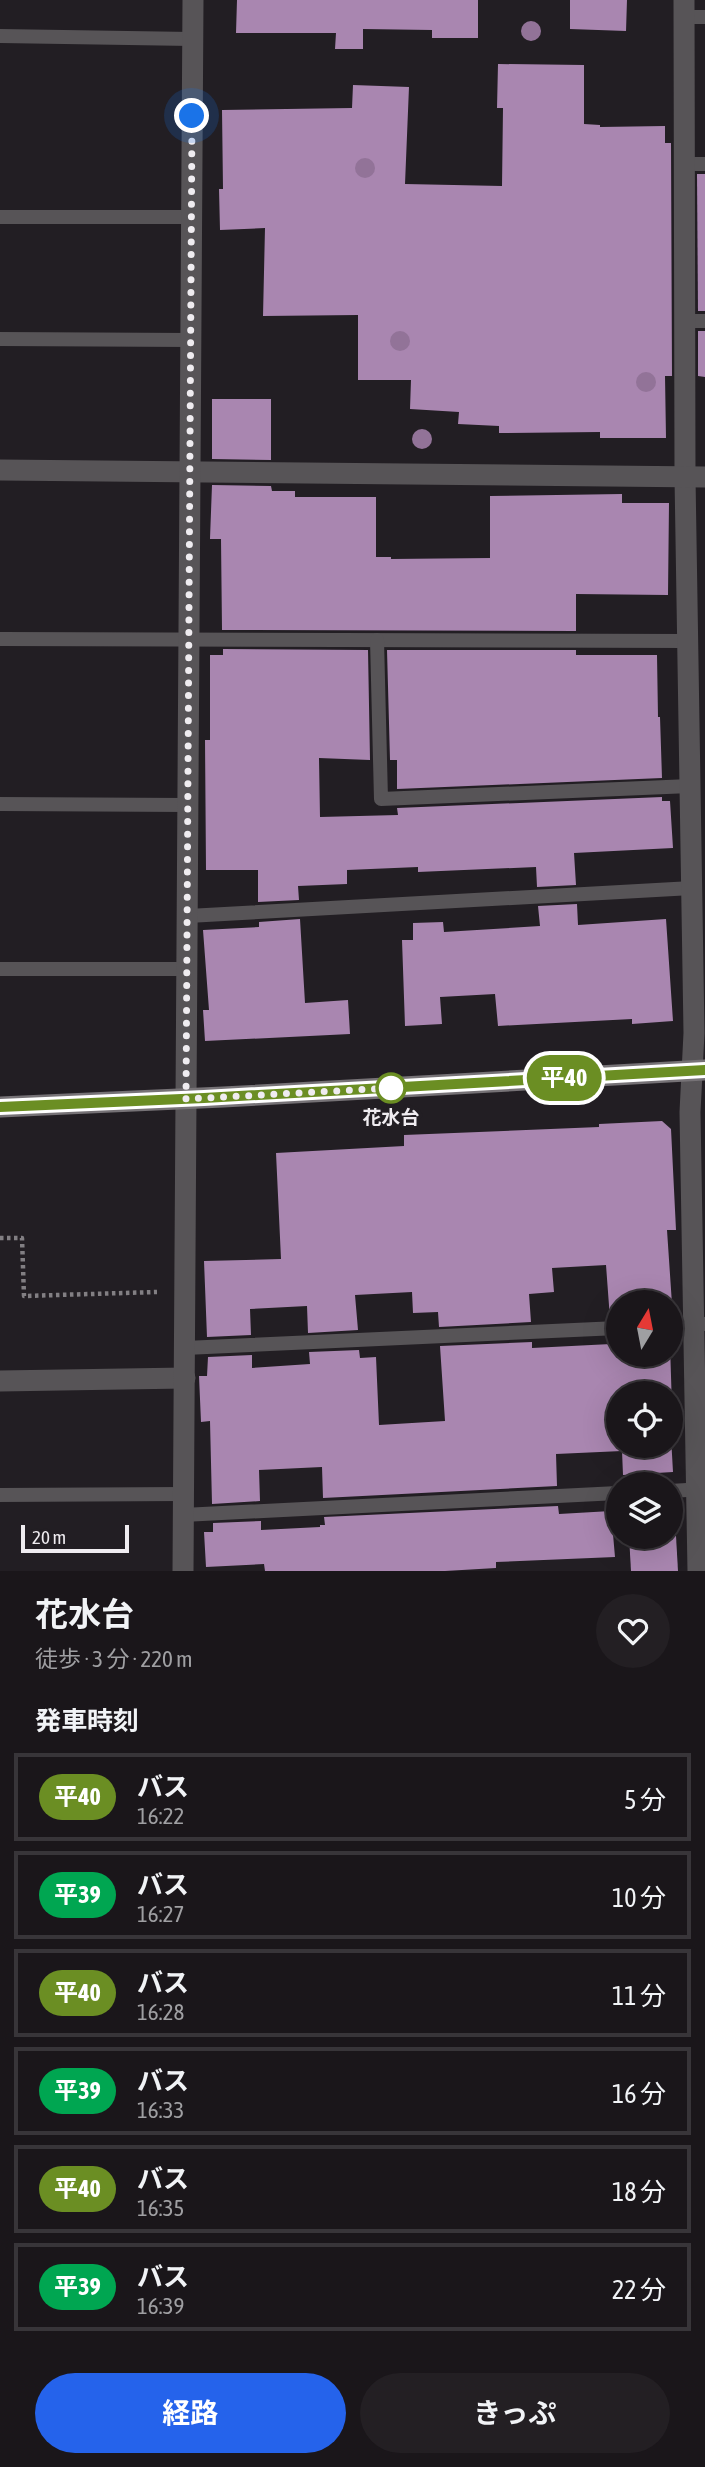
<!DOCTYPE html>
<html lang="ja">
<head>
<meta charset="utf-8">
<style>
	body { margin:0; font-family:"Asap Condensed","Noto Sans JP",sans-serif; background:#231f23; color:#f1f3f6; height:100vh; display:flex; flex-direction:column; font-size:26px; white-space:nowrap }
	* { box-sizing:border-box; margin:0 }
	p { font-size:23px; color:#9f9fa2 }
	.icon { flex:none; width:38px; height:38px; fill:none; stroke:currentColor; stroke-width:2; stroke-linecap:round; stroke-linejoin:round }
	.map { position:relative; height:1571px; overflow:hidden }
	.side { display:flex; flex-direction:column; background:#1a161a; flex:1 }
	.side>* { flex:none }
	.badge { padding:0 14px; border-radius:23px; font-size:24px; line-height:46px }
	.needle { width:46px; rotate:10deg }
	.fabs { position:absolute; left:606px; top:1290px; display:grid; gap:14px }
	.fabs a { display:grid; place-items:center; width:77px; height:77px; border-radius:50%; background:#1a161a; box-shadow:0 7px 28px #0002,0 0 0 2px #383539; font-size:35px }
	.scale { position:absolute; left:21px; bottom:18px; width:108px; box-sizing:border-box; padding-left:7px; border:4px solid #efecf0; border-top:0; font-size:19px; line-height:24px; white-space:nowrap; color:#efecf0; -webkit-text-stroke:5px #221e23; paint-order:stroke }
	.you { position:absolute; width:35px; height:35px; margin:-18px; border:5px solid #fff; border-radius:50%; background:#1a73e8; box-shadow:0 0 0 10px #1a73e833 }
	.map>.badge { position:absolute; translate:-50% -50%; box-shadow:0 0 0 4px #fff }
	h2 { padding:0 35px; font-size:26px; line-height:63px }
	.round { display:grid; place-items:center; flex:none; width:74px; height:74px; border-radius:37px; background:#231f23 }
	.headline { display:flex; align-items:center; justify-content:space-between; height:119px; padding:0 35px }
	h1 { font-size:33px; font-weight:700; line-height:52px }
	.cta { display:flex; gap:14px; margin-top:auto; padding:14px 35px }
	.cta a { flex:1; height:80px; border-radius:42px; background:#2563eb; color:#fff; font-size:28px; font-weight:700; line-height:80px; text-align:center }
	.cta a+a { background:#231f23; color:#f1f3f6 }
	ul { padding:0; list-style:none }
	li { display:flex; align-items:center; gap:21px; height:88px; margin:0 14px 10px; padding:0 21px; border:4px solid #383539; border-radius:0px }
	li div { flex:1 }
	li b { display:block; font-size:26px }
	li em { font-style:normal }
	li .badge { min-width:77px; font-weight:700; text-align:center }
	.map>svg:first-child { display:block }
	.building { fill:#a986b0 }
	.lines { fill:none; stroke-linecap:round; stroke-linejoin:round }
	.path { stroke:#827f83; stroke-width:4.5; stroke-dasharray:3.5 3.5; stroke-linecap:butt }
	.lane { stroke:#575457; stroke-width:14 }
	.street { stroke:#575457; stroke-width:21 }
	.secondary { stroke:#767276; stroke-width:21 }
	.tree { fill:#927398 }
	.line-casing { stroke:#fff; stroke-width:16 }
	.line { stroke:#6b8e23; stroke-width:10 }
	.walk { stroke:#efecf0; stroke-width:7; stroke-dasharray:0 12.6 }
	.stop-dot { fill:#fff; stroke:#6b8e23; stroke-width:3.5 }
	.labels { text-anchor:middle; stroke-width:7; stroke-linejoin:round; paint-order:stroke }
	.stop-label { font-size:19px; font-weight:bold; fill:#efecf0; stroke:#221e23 }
</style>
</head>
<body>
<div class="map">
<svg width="705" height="1571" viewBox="0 0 705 1571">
	<rect width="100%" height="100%" fill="#221e23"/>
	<!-- building -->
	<g class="building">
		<path d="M237,0H478V38H432V30L363,29V49H335L336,33H236Z"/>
		<path d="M570,0H627L626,31L570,29Z"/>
		<path d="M498,64L584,65V124L600,125V127L665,126V143H671L672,376H665L666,438H600V432L499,433V426L458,424L459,412L410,409L411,380H358V315L263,316L265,228L220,230L219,189H223L222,110L352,108L353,85L409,87L405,184L502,186L503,108H497Z"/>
		<path d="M697,174H705V311H698Z"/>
		<path d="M698,331H705V377L698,376Z"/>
		<path d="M212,399H271V460L212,459Z"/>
		<path d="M212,485L271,486L272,491H295V497H376V557H391V559L490,558V496L622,494V503H669L668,595L576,594V631L222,630L221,539H210Z"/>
		<path d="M223,649L368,650L370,760L319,758L320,817L398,815L397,808L662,797V801H670L673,848L574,853L576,885L537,887L536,867L418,872V867L347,870V884L298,886L299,900L258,902V870H206L205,740H210V655H223Z"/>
		<path d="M387,650H576V655H657L658,717H660L662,778L397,789V760H390Z"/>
		<path d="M577,904L578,925L666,919L673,1021L632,1024V1019L498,1026L495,994L440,997L442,1024L405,1026L402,940H413V923L443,922L444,932L540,926L538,906Z"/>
		<path d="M300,919L305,1003L348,1000L350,1034L205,1041L203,1010H209L203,930L259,927V922Z"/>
		<path d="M662,1121L671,1129L676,1230H667L672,1304L670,1302H618V1318L610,1319L606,1265L552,1268L554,1292L529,1294L531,1322L439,1327L438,1312L413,1313L412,1292L355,1295L358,1330L308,1333L307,1306L250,1309L251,1335L207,1337L204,1261L281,1259L276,1153L404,1146V1135L599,1127V1124Z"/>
		<path d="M611,1338H618V1354H670V1344L672,1408H670V1393H618V1446H670V1419L673,1472L623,1475L622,1451L556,1454L557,1486L323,1498L322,1467L259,1470L260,1501L212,1504L210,1421L201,1422L199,1376H207L208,1357L252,1355V1368L310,1364L309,1352L359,1350L360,1358L376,1357L379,1425L445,1421L440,1346L532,1342V1348L611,1344Z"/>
		<path d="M558,1506L559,1514L611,1511L615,1557L496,1562V1568L445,1571H265L264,1564L206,1567L204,1532H213V1523L261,1521V1530L320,1527V1525H325L324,1517Z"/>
		<path d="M629,1536H676L678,1571H631Z"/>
	</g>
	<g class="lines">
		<!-- path -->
		<path class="path" d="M0,1238H22L24,1296L157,1292"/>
		<!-- lane -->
		<g class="lane">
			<path d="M684,17H705"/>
			<path d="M0,36L192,39"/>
			<path d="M684,164H705"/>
			<path d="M0,217H191"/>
			<path d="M686,321H705"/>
			<path d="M0,339L191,340"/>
			<path d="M0,639L688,641"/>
			<path d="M377,640L381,799L690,786"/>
			<path d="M0,804L187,805"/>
			<path d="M188,916L692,888"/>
			<path d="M0,969H187"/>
			<path d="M670,1326L705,1324"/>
			<path d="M185,1348L618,1328"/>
			<path d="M670,1491L704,1489"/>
			<path d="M0,1495L183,1494"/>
			<path d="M183,1515L618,1493"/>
		</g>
		<!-- street -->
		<g class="street">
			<path d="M684,0L685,477L694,1033L690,1112L698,1571"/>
			<path d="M0,470L705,477"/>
			<path d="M0,1381L185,1378"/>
			<path d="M183,1571L193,0"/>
		</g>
		<!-- secondary -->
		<path class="secondary" d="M0,1107L223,1097L705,1070"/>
	</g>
	<!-- trees -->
	<g class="tree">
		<circle cx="531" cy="31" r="10"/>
		<circle cx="365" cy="168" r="10"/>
		<circle cx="400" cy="341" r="10"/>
		<circle cx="646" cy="382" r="10"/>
		<circle cx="422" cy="439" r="10"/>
	</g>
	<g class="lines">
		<defs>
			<path id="line" d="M0,1107L204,1098L705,1070"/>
		</defs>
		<!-- line casing -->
		<use href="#line" class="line-casing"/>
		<!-- line -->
		<use href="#line" class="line"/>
		<!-- walk -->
		<path class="walk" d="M192,116L186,1099L391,1088"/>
	</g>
	<!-- markers -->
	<circle class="stop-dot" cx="391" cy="1088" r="14"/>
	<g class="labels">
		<!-- stop labels -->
		<g class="stop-label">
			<text x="391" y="1124">花水台</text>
		</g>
	</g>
</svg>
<div class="fabs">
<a><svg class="needle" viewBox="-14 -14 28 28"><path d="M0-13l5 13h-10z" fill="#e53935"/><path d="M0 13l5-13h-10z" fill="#9f9fa2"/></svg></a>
<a><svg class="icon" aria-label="locate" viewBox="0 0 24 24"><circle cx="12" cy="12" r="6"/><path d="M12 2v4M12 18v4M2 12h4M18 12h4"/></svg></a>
<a><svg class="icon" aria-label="layers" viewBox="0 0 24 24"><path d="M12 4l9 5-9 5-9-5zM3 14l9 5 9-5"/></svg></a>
</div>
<div class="scale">20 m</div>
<div class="you" style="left:192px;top:116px"></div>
<b class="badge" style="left:564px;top:1078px;background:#6b8e23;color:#fff">平40</b>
</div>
<section class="side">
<div class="headline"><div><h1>花水台</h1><p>徒歩 · 3 分 · 220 m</p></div><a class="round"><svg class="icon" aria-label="heart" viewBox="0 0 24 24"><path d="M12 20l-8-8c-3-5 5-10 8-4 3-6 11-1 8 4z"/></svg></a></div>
<h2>発車時刻</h2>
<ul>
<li><span class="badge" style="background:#6b8e23;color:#fff">平40</span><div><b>バス</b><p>16:22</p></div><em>5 分</em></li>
<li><span class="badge" style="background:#00a651;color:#fff">平39</span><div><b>バス</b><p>16:27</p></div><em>10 分</em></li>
<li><span class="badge" style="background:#6b8e23;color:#fff">平40</span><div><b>バス</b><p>16:28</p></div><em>11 分</em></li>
<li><span class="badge" style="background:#00a651;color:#fff">平39</span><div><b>バス</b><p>16:33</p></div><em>16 分</em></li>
<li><span class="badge" style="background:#6b8e23;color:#fff">平40</span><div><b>バス</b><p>16:35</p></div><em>18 分</em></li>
<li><span class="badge" style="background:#00a651;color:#fff">平39</span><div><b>バス</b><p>16:39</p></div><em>22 分</em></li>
</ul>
<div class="cta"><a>経路</a><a>きっぷ</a></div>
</section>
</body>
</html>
